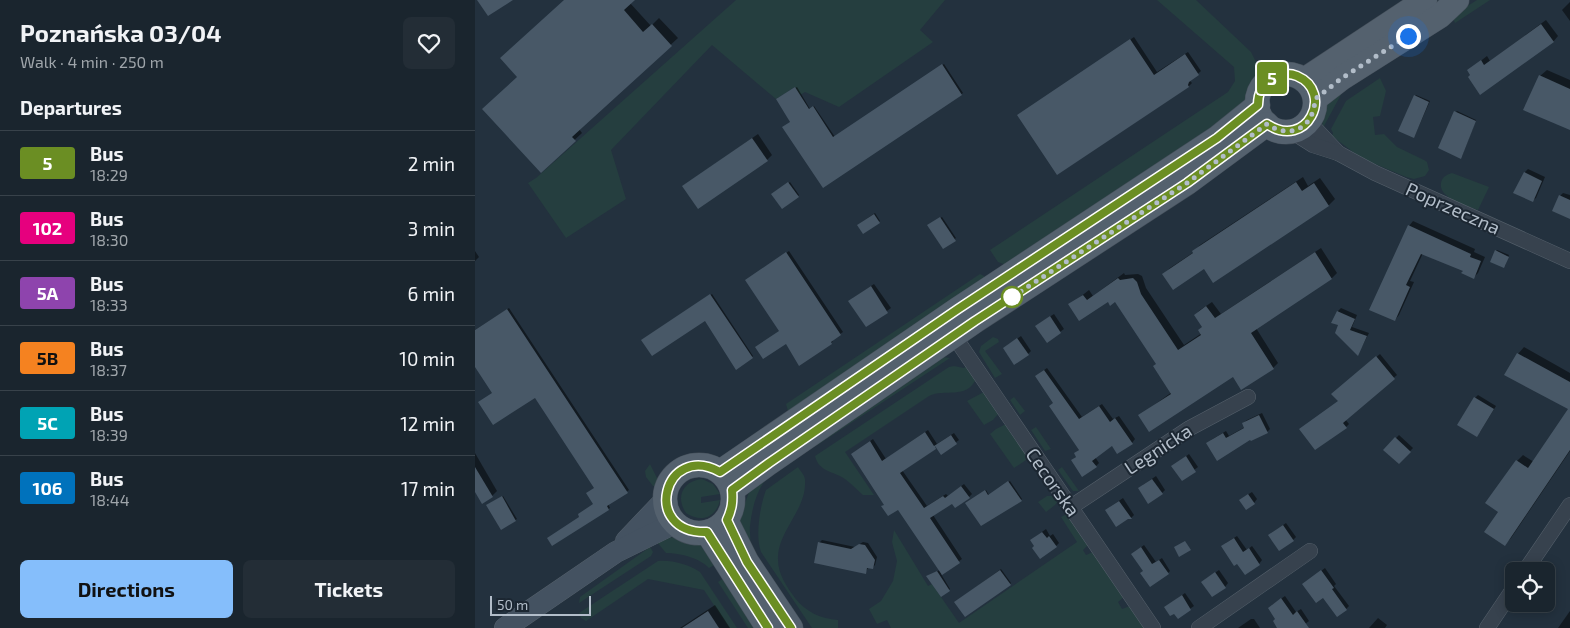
<!DOCTYPE html>
<html lang="en">
<head>
<meta charset="utf-8">
<style>
	body { margin:0; font-family:"Exo 2",sans-serif; background:#232d36; color:#f1f3f6; height:100vh; display:flex; flex-direction:column; font-size:19px; white-space:nowrap }
	* { box-sizing:border-box; margin:0 }
	p { font-size:16px; color:#9fa5aa }
	.icon { flex:none; width:28px; height:28px; fill:none; stroke:currentColor; stroke-width:2; stroke-linecap:round; stroke-linejoin:round }
	.map { position:relative; flex:1; overflow:hidden }
	.drawer { display:flex; flex-direction:column; background:#1a252e; width:475px }
	.drawer>* { flex:none }
	.badge { padding:0 10px; border-radius:4px; font-size:18px; line-height:32px }
	.controls { position:absolute; left:1030px; top:562px; display:grid; gap:10px }
	.controls a { display:grid; place-items:center; width:50px; height:50px; border-radius:8px; background:#1a252e; box-shadow:0 2px 12px #0003,0 0 0 1px #38424a; font-size:25px }
	.scale { position:absolute; left:15px; bottom:12px; width:101px; box-sizing:border-box; padding-left:5px; border:2px solid #b2bdc9; border-top:0; font-size:14px; line-height:18px; white-space:nowrap; color:#b2bdc9; -webkit-text-stroke:4px #1c2732; paint-order:stroke }
	.you { position:absolute; width:25px; height:25px; margin:-12px; border:4px solid #fff; border-radius:50%; background:#1a73e8; box-shadow:0 0 0 8px #1a73e833 }
	.map>.badge { position:absolute; translate:-50% -50%; box-shadow:0 0 0 2px #fff }
	h2 { padding:0 20px; font-size:19px; line-height:45px }
	.round { display:grid; place-items:center; flex:none; width:52px; height:52px; border-radius:8px; background:#232d36 }
	.headline { display:flex; align-items:center; justify-content:space-between; height:85px; padding:0 20px }
	h1 { font-size:24px; font-weight:700; line-height:38px }
	.cta { display:flex; gap:10px; margin-top:auto; padding:10px 20px }
	.cta a { flex:1; height:58px; border-radius:8px; background:#85befb; color:#111; font-size:20px; font-weight:700; line-height:58px; text-align:center }
	.cta a+a { background:#232d36; color:#f1f3f6 }
	ul { padding:0; list-style:none }
	li { display:flex; align-items:center; gap:15px; height:65px; padding:0 20px; border-top:1px solid #38424a }
	li div { flex:1 }
	li b { display:block; font-size:19px }
	li em { font-style:normal }
	li .badge { min-width:55px; font-weight:700; text-align:center }
	main { display:flex; flex:1; min-height:0 }
	.map>svg:first-child { display:block }
	.green { fill:#253e3f }
	.shadow { fill:#0007 }
	.building { fill:#485867 }
	.lines { fill:none; stroke-linecap:round; stroke-linejoin:round }
	.street-casing { stroke:#55606b; stroke-width:16 }
	.secondary-casing { stroke:#55606b; stroke-width:22 }
	.primary-casing { stroke:#434e59; stroke-width:25 }
	.street { stroke:#37424e; stroke-width:15 }
	.secondary { stroke:#445261; stroke-width:21 }
	.primary { stroke:#54616e; stroke-width:24 }
	.line-casing { stroke:#fff; stroke-width:11 }
	.line { stroke:#6b8e23; stroke-width:8 }
	.walk { stroke:#b2bdc9; stroke-width:5; stroke-dasharray:0 9 }
	.stop-dot { fill:#fff; stroke:#6b8e23; stroke-width:2.5 }
	.labels { text-anchor:middle; stroke-width:4; stroke-linejoin:round; paint-order:stroke }
	.street-label { font-size:19px; fill:#b2bdc9; stroke:#1c2732 }
</style>
</head>
<body>
<main>
<section class="drawer">
<div class="headline"><div><h1>Poznańska 03/04</h1><p>Walk · 4 min · 250 m</p></div><a class="round"><svg class="icon" aria-label="heart" viewBox="0 0 24 24"><path d="M12 20l-8-8c-3-5 5-10 8-4 3-6 11-1 8 4z"/></svg></a></div>
<h2>Departures</h2>
<ul>
<li><span class="badge" style="background:#6b8e23;color:#fff">5</span><div><b>Bus</b><p>18:29</p></div><em>2 min</em></li>
<li><span class="badge" style="background:#e6007e;color:#fff">102</span><div><b>Bus</b><p>18:30</p></div><em>3 min</em></li>
<li><span class="badge" style="background:#8e44ad;color:#fff">5A</span><div><b>Bus</b><p>18:33</p></div><em>6 min</em></li>
<li><span class="badge" style="background:#f58220;color:#111">5B</span><div><b>Bus</b><p>18:37</p></div><em>10 min</em></li>
<li><span class="badge" style="background:#00a3b4;color:#fff">5C</span><div><b>Bus</b><p>18:39</p></div><em>12 min</em></li>
<li><span class="badge" style="background:#0072bc;color:#fff">106</span><div><b>Bus</b><p>18:44</p></div><em>17 min</em></li>
</ul>
<div class="cta"><a>Directions</a><a>Tickets</a></div>
</section>
<div class="map">
<svg width="1095" height="628" viewBox="0 0 1095 628">
	<rect width="100%" height="100%" fill="#23313e"/>
	<!-- green -->
	<g class="green">
		<path d="M261,0H470L445,30L458,42L364,107L330,92L325,95L320,87L301,99L237,45L136,150L151,199L91,238L53,183L61,178Z"/>
		<path d="M682,0H721L776,52L781,62L782,73L775,88L770,105L761,114L531,265L523,262L515,250L753,92L760,81L759,67Z"/>
		<path d="M1002,0H1015L980,23L977,16Z"/>
		<path d="M905,78L911,91L905,116L898,117L900,135L909,134L922,147L949,160L952,162L954,170L950,176L939,179L931,177L886,158L857,136L858,133L856,129L871,101Z"/>
		<path d="M868,91L849,126L848,127L846,117L848,108Z"/>
		<path d="M977,173L1014,187L1003,210C992,206 963,198 966,183C967,177 971,175 977,173Z"/>
		<path d="M505,274L509,276L511,280L313,411L311,404Z"/>
		<path d="M518,337L523,339L524,342L510,351L527,374L520,378L504,352L506,346Z"/>
		<path d="M468,357L475,358L341,446L345,439Z"/>
		<path d="M479,366L489,368L492,366L501,379C491,400 470,388 454,396L370,452L399,495H388C382,490 377,484 370,479C358,471 344,472 340,456L474,367Z"/>
		<path d="M507,393H511L524,413L518,420L509,425L492,401Z"/>
		<path d="M539,397L550,411L545,415L535,400Z"/>
		<path d="M529,425H532L552,456L551,460L539,468L515,434L521,429Z"/>
		<path d="M561,427L576,449L570,451L556,430Z"/>
		<path d="M175,464L182,478V487L178,486L171,477L170,471Z"/>
		<path d="M323,467C325,471 330,475 330,480C332,510 302,531 303,560C303,574 312,587 320,598C331,612 346,619 363,620V628H337L286,552C280,536 285,506 291,490Z"/>
		<path d="M587,467L604,491H598L583,470Z"/>
		<path d="M294,475C282,489 277,507 275,526C274,532 277,539 274,545L264,523L265,516L275,490Z"/>
		<path d="M227,479L238,484L245,494L226,497V503L245,500C241,518 226,523 211,513C200,497 208,481 227,479Z"/>
		<path d="M572,496H580L583,501L580,505L571,512L563,502Z"/>
		<path d="M592,514L613,545L608,550L611,555L618,552L649,597L643,602L647,609L655,606L671,628H416L412,620L402,624L394,609L406,601L418,581L422,561L417,542L419,530L453,586L457,584L484,623L602,542L586,517Z"/>
		<path d="M195,537L225,545L232,551L241,564L234,568C225,558 204,553 191,553L182,542Z"/>
		<path d="M175,547L178,552L176,556L104,603L105,597Z"/>
		<path d="M183,561C198,560 212,564 225,572L262,628H254L229,590L173,579L111,621L106,618L104,613Z"/>
		<path d="M249,578L281,628H273L243,582Z"/>
	</g>
	<!-- shadow -->
	<g class="shadow">
		<path d="M90,0H158L155,3L176,26L184,18L203,38L104,129L107,133L66,171L43,77Z"/>
		<path d="M1095,2V21L1087,10Z"/>
		<path d="M1071,20L1083,36L1078,42L997,74L994,70L1012,56L1015,61Z"/>
		<path d="M659,37L682,72L713,52L726,71L715,81L717,83L714,86L544,115Z"/>
		<path d="M469,64L488,93L348,187L303,98L322,87L335,109L339,106L360,137Z"/>
		<path d="M1072,70L1095,80V129L1065,76Z"/>
		<path d="M941,95L955,101L940,135V96Z"/>
		<path d="M982,111L1001,120L987,156L981,112Z"/>
		<path d="M283,134L297,155L292,160L208,186Z"/>
		<path d="M1053,169L1070,177L1061,198L1057,201L1050,172Z"/>
		<path d="M828,177L833,186L845,178L860,199L854,205L739,281L729,267L689,274L695,268L719,252L725,245Z"/>
		<path d="M315,182L324,195L323,196L299,193Z"/>
		<path d="M1088,193L1095,195V217L1085,196Z"/>
		<path d="M400,213L405,221L388,233L384,224Z"/>
		<path d="M467,217L481,238L469,247L455,224Z"/>
		<path d="M938,221L1000,249L999,252L1010,257L1003,273L999,277L989,270L948,253L935,281L939,282L924,315L920,320L934,226Z"/>
		<path d="M846,248L862,273L857,278L781,328L803,363L798,368L758,375L664,416L697,392L683,364L641,300L595,305L614,290L618,296L649,273L650,275L663,274L667,276L671,288L709,345L727,333L728,327L720,315L725,310L737,302L746,314Z"/>
		<path d="M1022,250L1034,255L1030,266L1021,251Z"/>
		<path d="M0,251L4,257L0,261Z"/>
		<path d="M314,251L368,332L357,339L358,341L356,343L305,331L274,278Z"/>
		<path d="M399,284L416,308L391,326L378,298Z"/>
		<path d="M237,294L278,356L277,357L230,319L169,339Z"/>
		<path d="M34,308L154,490L133,504L135,508L133,509L106,517L119,504L120,487L60,397L19,393L0,365V330Z"/>
		<path d="M866,308L882,315L877,327L894,333L883,354L864,325L863,311Z"/>
		<path d="M579,314L589,329L572,341L565,323Z"/>
		<path d="M546,336L556,351L553,354L533,345Z"/>
		<path d="M1049,347L1095,373V451L1036,538L1030,544L1025,512L1042,461L1048,455L1059,462L1094,409L1043,354Z"/>
		<path d="M905,354L922,375L870,419L874,424L871,427L840,448L864,401L861,391Z"/>
		<path d="M572,368L607,417L627,404L638,419L644,416L660,439L657,443L638,445L620,457L624,463L621,466L597,460L602,456L600,453L605,449L565,373Z"/>
		<path d="M1003,395L1021,406L1005,432L1000,398Z"/>
		<path d="M787,413L795,429L792,432L736,440L751,431L754,436L770,427L768,423L772,420Z"/>
		<path d="M453,430L462,444L479,433L484,440L466,453L461,447L427,470L452,506L471,494L473,496L489,484L497,494L494,497L478,503L458,515L487,559L466,574L475,589L467,596L454,575L465,570L424,508L410,505L377,454L398,439L411,459Z"/>
		<path d="M924,435L938,448L924,463L910,450Z"/>
		<path d="M0,453L22,491L17,496L0,489Z"/>
		<path d="M714,454L723,467L707,479L698,466Z"/>
		<path d="M681,476L690,490L687,493L668,485Z"/>
		<path d="M535,481L547,499L546,500L492,502L511,490L514,495Z"/>
		<path d="M777,492L782,499L779,503L769,497Z"/>
		<path d="M28,496L42,519L26,528L14,504Z"/>
		<path d="M648,498L659,515L656,518L635,507Z"/>
		<path d="M811,523L821,537L818,540L798,532Z"/>
		<path d="M571,529L575,536L578,534L584,543L581,546H561L560,537Z"/>
		<path d="M762,536L772,550L777,546L787,560L784,564L751,543Z"/>
		<path d="M347,540L380,547L388,542L393,543L402,557L400,565L397,568L394,567L390,572L344,543Z"/>
		<path d="M669,545L681,562L687,558L695,571L693,573L669,570L661,551Z"/>
		<path d="M850,568L861,584L859,586L874,606L871,609L848,596L831,582Z"/>
		<path d="M526,569L536,583L535,584L482,601Z"/>
		<path d="M744,570L753,583L750,587L731,579Z"/>
		<path d="M710,593L719,606L703,617L691,607Z"/>
		<path d="M810,596L821,612L826,609L834,621L825,628H804L797,605Z"/>
		<path d="M240,605L255,628H205Z"/>
		<path d="M1095,611V628H1083Z"/>
		<path d="M903,618L912,625L910,628H894Z"/>
		<path d="M776,619H779L785,628H763Z"/>
	</g>
	<!-- building -->
	<g class="building">
		<path d="M2,0H38L13,16Z"/>
		<path d="M89,0H160L149,10L168,32L177,24L197,46L97,137L101,141L66,173L7,109L42,77L25,58Z"/>
		<path d="M1066,24L1079,42L1005,95L993,77L995,75L992,70L1006,60L1009,65Z"/>
		<path d="M655,39L679,75L710,54L724,75L714,82L713,85L714,87L582,175L542,115Z"/>
		<path d="M467,64L487,95L348,188L307,127L315,122L301,99L320,87L334,109L338,106L358,137Z"/>
		<path d="M1064,75L1095,89V130L1048,110Z"/>
		<path d="M939,95L954,102L939,138L923,131Z"/>
		<path d="M979,111L1001,121L986,159L963,148Z"/>
		<path d="M277,138L293,161L223,209L207,186Z"/>
		<path d="M1049,172L1067,181L1058,202L1038,193Z"/>
		<path d="M313,182L324,197L307,209L296,194Z"/>
		<path d="M821,182L827,191L839,183L854,206L738,283L729,269L698,290L687,274L718,253L717,251Z"/>
		<path d="M1084,195L1095,200V219L1077,211Z"/>
		<path d="M399,214L405,223L388,234L382,225Z"/>
		<path d="M465,217L481,241L468,249L452,225Z"/>
		<path d="M933,225L996,254L995,257L1006,261L999,279L986,273L988,271L946,254L931,285L935,287L920,321L894,310Z"/>
		<path d="M1020,250L1034,257L1029,268L1015,262Z"/>
		<path d="M311,252L366,335L356,342L357,344L324,366L311,344L288,359L280,347L304,331L270,280Z"/>
		<path d="M840,252L857,279L776,333L799,369L766,390L758,377L674,432L663,415L696,394L678,366L681,364L640,302L635,306L633,302L604,321L593,304L608,295L612,300L643,278L645,280L658,278L662,282L666,294L703,350L726,335L723,330L727,327L719,315L731,306L740,318Z"/>
		<path d="M396,286L413,313L391,327L373,301Z"/>
		<path d="M235,294L278,358L261,370L230,321L177,356L166,340Z"/>
		<path d="M32,309L153,493L132,506L134,510L77,546L72,538L104,517L103,514L118,504L111,493L119,488L60,398L18,425L3,402L17,393L0,367V330Z"/>
		<path d="M862,311L880,319L875,330L892,336L883,356L860,333L863,325L856,323Z"/>
		<path d="M575,316L586,333L572,343L560,326Z"/>
		<path d="M542,338L554,355L539,365L528,348Z"/>
		<path d="M1042,353L1095,382V450L1030,546L1009,532L1023,512L1010,503L1041,460L1053,468L1093,409L1029,375Z"/>
		<path d="M901,356L920,379L868,423L872,428L840,450L824,429L863,401L856,394Z"/>
		<path d="M569,370L604,419L624,406L635,422L640,418L658,444L642,454L637,446L617,461L622,467L607,477L596,460L601,457L599,453L604,450L574,406L578,403L560,376Z"/>
		<path d="M999,397L1019,409L1002,437L982,425Z"/>
		<path d="M784,415L793,433L776,441L775,440L742,461L731,443L748,433L751,438L769,428L767,423Z"/>
		<path d="M450,432L459,446L476,435L482,444L466,455L460,446L461,449L425,473L449,508L468,496L470,498L486,486L495,498L480,508L477,504L455,518L485,563L467,575L423,510L413,516L406,506L409,505L376,454L395,441L407,461Z"/>
		<path d="M920,437L936,452L924,464L908,450Z"/>
		<path d="M711,456L721,472L707,481L696,466Z"/>
		<path d="M0,467L18,497L7,504L0,492Z"/>
		<path d="M677,479L688,494L673,504L663,488Z"/>
		<path d="M533,481L547,501L506,526L490,503L510,490L513,495Z"/>
		<path d="M773,494L780,504L771,510L764,500Z"/>
		<path d="M27,496L41,521L26,530L11,505Z"/>
		<path d="M644,501L657,519H653L641,527L630,510Z"/>
		<path d="M808,525L819,541L804,551L793,535Z"/>
		<path d="M567,532L572,538L574,536L582,547L565,559L557,548L559,546L555,540Z"/>
		<path d="M759,538L768,552L774,548L785,565L770,575L762,564L759,566L746,546Z"/>
		<path d="M710,541L716,550L704,557L699,547Z"/>
		<path d="M343,542L376,549L384,544L390,545L400,560L398,569L392,568L391,574L339,563Z"/>
		<path d="M666,547L677,564L684,560L694,574L675,587L665,573L668,571L656,554Z"/>
		<path d="M525,570L536,585L490,617L479,602Z"/>
		<path d="M846,570L859,588L857,589L872,610L862,617L848,598L841,603L827,584Z"/>
		<path d="M462,571L475,591L466,597L451,576Z"/>
		<path d="M740,572L751,588L737,597L726,582Z"/>
		<path d="M707,595L716,610L703,619L699,614L695,616L689,607Z"/>
		<path d="M806,598L818,615L822,611L834,628H802L798,621L800,619L793,608Z"/>
		<path d="M233,611L244,628H207Z"/>
	</g>
	<g class="lines">
		<defs>
			<g id="street">
				<path d="M833,121L863,153"/>
				<path d="M816,131L838,145L863,153L900,173L1095,261"/>
				<path d="M479,336L678,628"/>
				<path d="M596,507L715,428L773,397"/>
				<path d="M1050,571L1095,505"/>
				<path d="M724,628L835,551"/>
				<path d="M1012,628L1039,588"/>
			</g>
			<g id="secondary">
				<path d="M151,541L191,499"/>
				<path d="M30,628L141,552L200,523"/>
			</g>
			<g id="primary">
				<circle cx="811" cy="103" r="29"/>
				<path d="M829,80L950,0"/>
				<path d="M840,99L867,78L965,16L982,0"/>
				<circle cx="224" cy="499" r="34"/>
				<path d="M245,472L483,309L742,138L783,105"/>
				<path d="M257,490L294,463L500,321L712,183L792,124"/>
				<path d="M251,520L272,562L316,628"/>
				<path d="M232,532L293,628"/>
			</g>
		</defs>
		<!-- street casing -->
		<use href="#street" class="street-casing"/>
		<!-- secondary casing -->
		<use href="#secondary" class="secondary-casing"/>
		<!-- primary casing -->
		<use href="#primary" class="primary-casing"/>
		<!-- street -->
		<use href="#street" class="street"/>
		<!-- secondary -->
		<use href="#secondary" class="secondary"/>
		<!-- primary -->
		<use href="#primary" class="primary"/>
	</g>
	<g class="lines">
		<defs>
			<path id="line" d="M293,628L232,532C165,534 189,441 245,472L483,309L742,138L783,105C783,93 788,82 799,77C806,74 815,73 822,76C860,92 832,151 792,124L712,183L500,321L294,463L257,490C258,502 257,509 252,520L272,562L316,628"/>
		</defs>
		<!-- line casing -->
		<use href="#line" class="line-casing"/>
		<!-- line -->
		<use href="#line" class="line"/>
		<!-- walk -->
		<path class="walk" d="M537,297L534,299L712,183L792,124C815,140 839,128 840,99L867,78L933,36"/>
	</g>
	<!-- markers -->
	<circle class="stop-dot" cx="537" cy="297" r="10"/>
	<g class="labels">
		<!-- street labels -->
		<g class="street-label">
			<text transform="translate(978 208) rotate(24)" y="7">Poprzeczna</text>
			<text transform="translate(683 449) rotate(-33)" y="7">Legnicka</text>
			<text transform="translate(578 482) rotate(55)" y="7">Cecorska</text>
		</g>
	</g>
</svg>
<div class="controls">
<a><svg class="icon" aria-label="locate" viewBox="0 0 24 24"><circle cx="12" cy="12" r="6"/><path d="M12 2v4M12 18v4M2 12h4M18 12h4"/></svg></a>
</div>
<div class="scale">50 m</div>
<div class="you" style="left:933px;top:36px"></div>
<b class="badge" style="left:797px;top:78px;background:#6b8e23;color:#fff">5</b>
</div>
</main>
</body>
</html>
